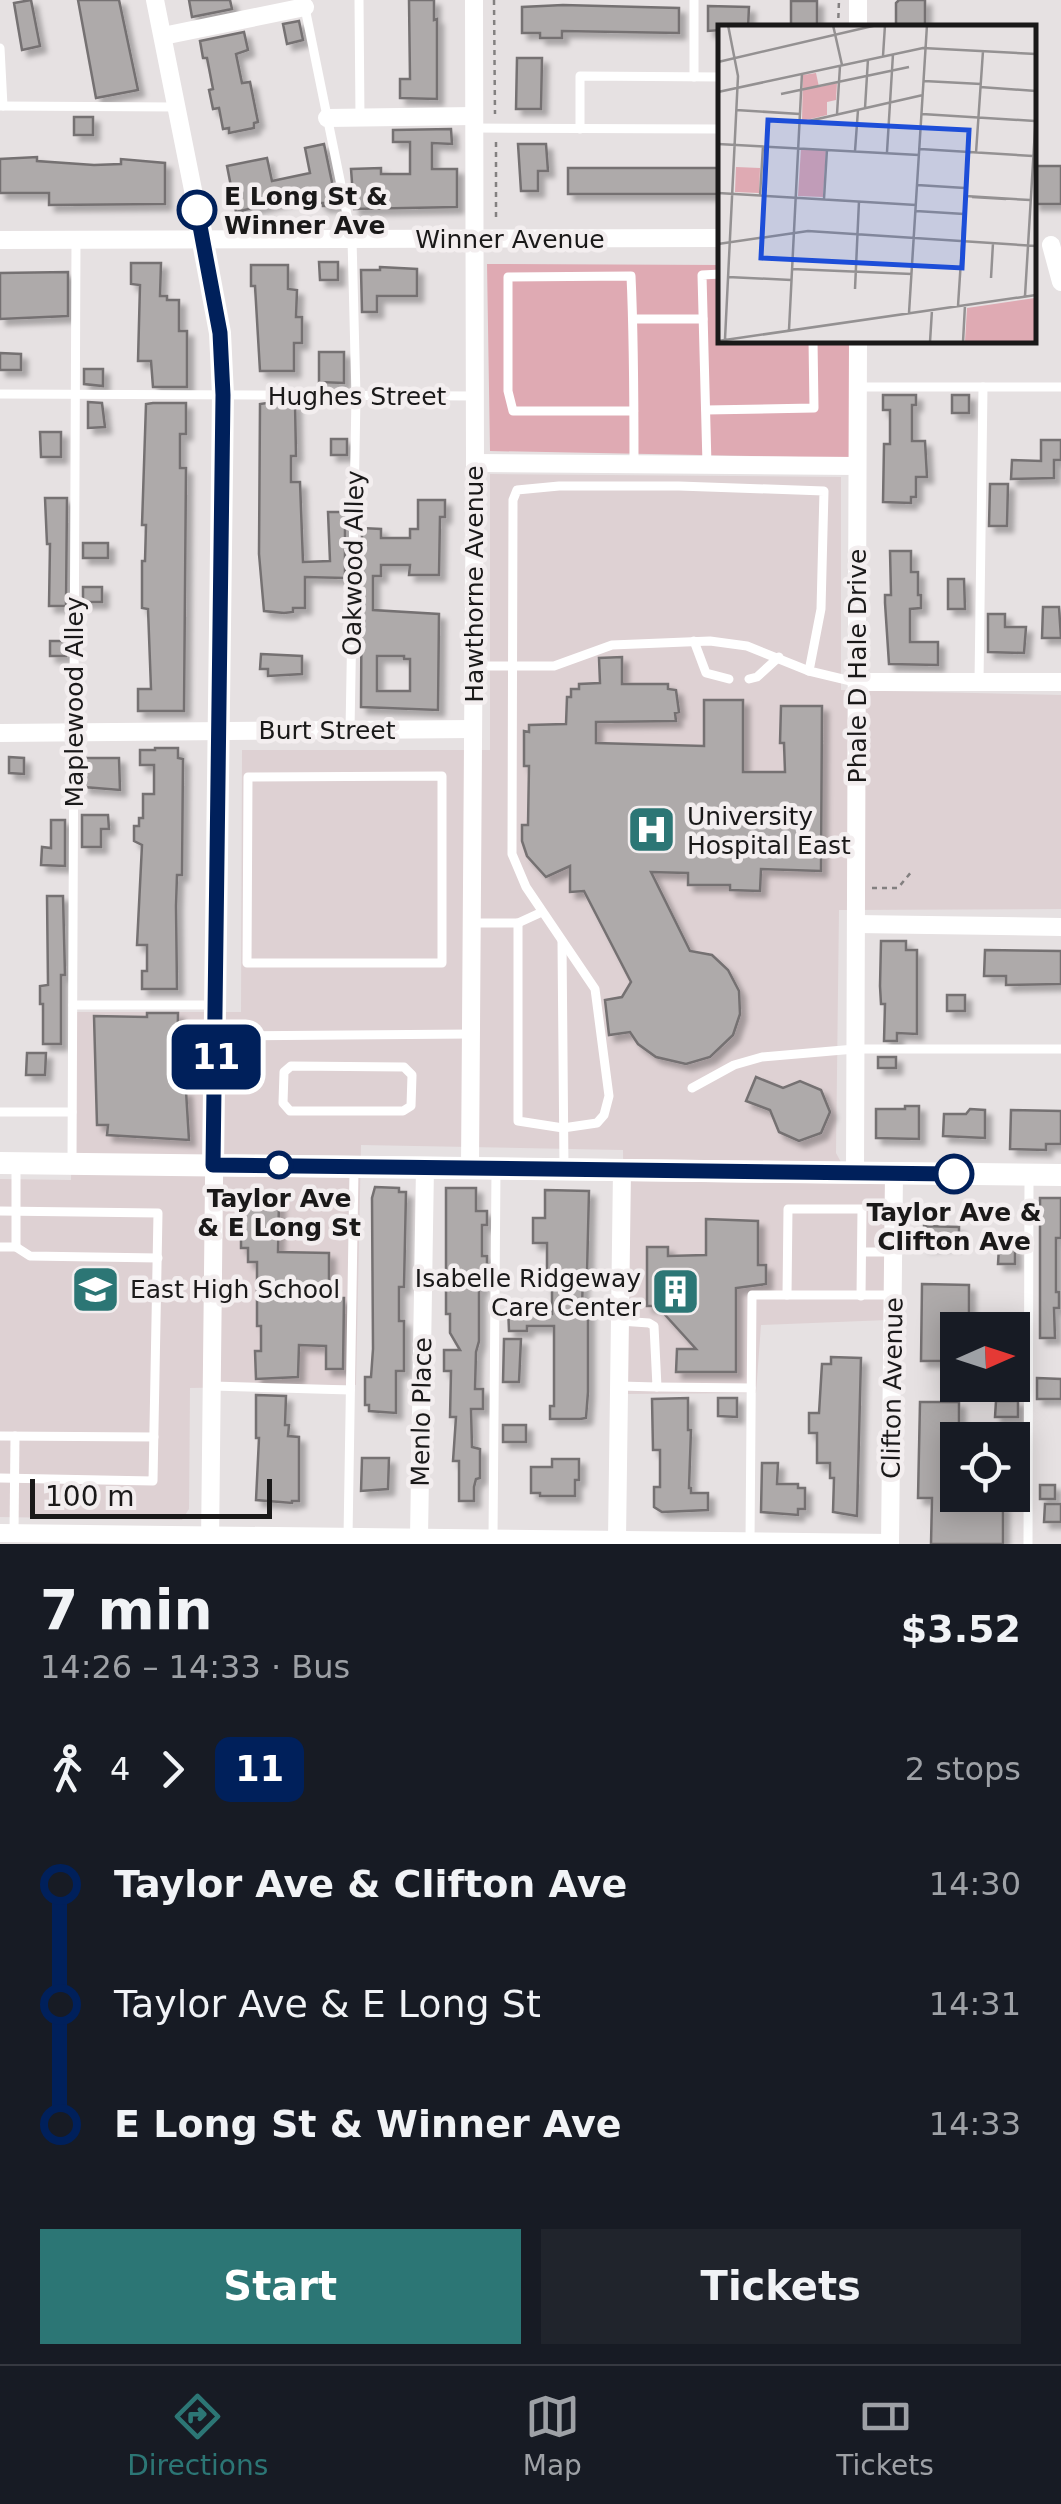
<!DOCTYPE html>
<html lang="en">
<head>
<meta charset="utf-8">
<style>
	body { margin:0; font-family:"DejaVu Sans",sans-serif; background:#20242c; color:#f1f3f6; height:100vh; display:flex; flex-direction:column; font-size:38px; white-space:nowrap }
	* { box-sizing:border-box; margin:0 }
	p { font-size:32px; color:#9ea1a6 }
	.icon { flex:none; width:55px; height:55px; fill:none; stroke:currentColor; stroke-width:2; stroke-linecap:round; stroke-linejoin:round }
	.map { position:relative; height:1544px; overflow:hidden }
	.side { display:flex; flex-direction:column; background:#171b24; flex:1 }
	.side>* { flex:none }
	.badge { padding:0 20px; border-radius:15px; font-size:35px; line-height:65px }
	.needle { width:65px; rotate:87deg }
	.fabs { position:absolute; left:940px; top:1312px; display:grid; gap:20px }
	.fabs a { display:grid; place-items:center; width:90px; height:90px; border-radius:0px; background:#171b24; box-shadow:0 5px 25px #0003; font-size:50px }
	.scale { position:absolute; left:30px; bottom:25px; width:242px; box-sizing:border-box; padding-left:10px; border:5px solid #1a1919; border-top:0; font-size:28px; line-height:35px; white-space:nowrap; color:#1a1919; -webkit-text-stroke:8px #f3eeef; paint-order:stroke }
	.map>.badge { position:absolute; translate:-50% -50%; box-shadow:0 0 0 5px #fff }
	.legs { display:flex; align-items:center; gap:15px; height:110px; padding:0 40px; font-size:32px }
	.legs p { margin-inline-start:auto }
	.headline { display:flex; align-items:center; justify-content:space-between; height:170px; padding:0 40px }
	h1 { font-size:55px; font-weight:700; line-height:75px }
	.cta { display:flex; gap:20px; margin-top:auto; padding:20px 40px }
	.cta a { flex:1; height:115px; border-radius:0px; background:#2c7675; color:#fff; font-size:40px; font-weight:700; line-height:115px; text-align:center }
	.cta a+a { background:#20242c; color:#f1f3f6 }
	ul { padding:0 40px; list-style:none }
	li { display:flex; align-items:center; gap:35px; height:120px; font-size:38px }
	li i { display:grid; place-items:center; width:15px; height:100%; margin:0 12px; background:currentColor }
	li i::after { content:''; width:25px; height:25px; margin:-12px; border:8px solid; border-radius:50%; background:#171b24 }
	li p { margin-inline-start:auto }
	li:first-child i { background:linear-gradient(#0000 50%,currentColor 0) }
	li:last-child i { background:linear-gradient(currentColor 50%,#0000 0) }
	.dock { display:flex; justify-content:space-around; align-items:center; height:140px; border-top:2px solid #363941; background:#171b24; font-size:28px; color:#9ea1a6 }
	.dock a { display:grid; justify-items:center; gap:5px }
	.dock .current { color:#2c7675 }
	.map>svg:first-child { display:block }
	.built { fill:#ded1d3 }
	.green { fill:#dfaab3 }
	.building { fill:#aeaaaa; stroke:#757172; stroke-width:2.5; fill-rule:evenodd; filter:url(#shadow) }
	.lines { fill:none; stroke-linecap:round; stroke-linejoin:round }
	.path { stroke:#838080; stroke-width:2.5; stroke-dasharray:5 5; stroke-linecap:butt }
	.service { stroke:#fff; stroke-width:9 }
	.minor { stroke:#fff; stroke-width:18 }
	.secondary { stroke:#fff; stroke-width:22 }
	.line-1-casing { stroke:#fff; stroke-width:22 }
	.line-1 { stroke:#00205b; stroke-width:15 }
	.stop-1-dot { fill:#fff; stroke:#00205b; stroke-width:5 }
	.labels { text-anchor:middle; stroke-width:9; stroke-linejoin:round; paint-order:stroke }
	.stop-label { font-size:25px; font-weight:bold; fill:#1a1919; stroke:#f3eeef }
	.street-label { font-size:25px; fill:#1a1919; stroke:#f3eeef }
	.poi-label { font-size:25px; fill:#1a1919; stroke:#f3eeef; text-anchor:start }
	.inset-road { fill:none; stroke:#949192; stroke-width:2.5 }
	.view { fill:#1d4ed8; fill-opacity:0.15; stroke:#1d4ed8; stroke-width:5 }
	.inset-edge { fill:none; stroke:#1a1919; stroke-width:5 }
</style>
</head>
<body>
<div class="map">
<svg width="1061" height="1544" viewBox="0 0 1061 1544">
	<defs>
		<filter id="shadow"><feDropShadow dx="6" dy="6" stdDeviation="2.5" flood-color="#0004"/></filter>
	</defs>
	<rect width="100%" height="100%" fill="#e6e1e2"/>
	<!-- built -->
	<path class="built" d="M490,474L841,477V690L1061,695V909L839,910L836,1153L849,1177L887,1178L888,1320L761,1325L756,1393L625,1394L623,1150L361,1145L356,1385L190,1388L189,1509L182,1520L0,1517V1179L71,1180L74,1012H241L242,750H490Z"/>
	<!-- green -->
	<path class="green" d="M487,264L721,265V340H850V458L490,451Z"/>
	<!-- building -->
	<g class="building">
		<path d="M31,0L40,46L22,50L14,3Z"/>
		<path d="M78,0H119L138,90L96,98Z"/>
		<path d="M189,0H230L232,9L192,17Z"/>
		<path d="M409,0H434V20L437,19V99L400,98V79H410Z"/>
		<path d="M899,0H925V28H896V3Z"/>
		<rect x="791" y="1" width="26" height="27"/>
		<path d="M563,5L679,8V33L562,31V38H540V33H522V7Z"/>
		<path d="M708,6L749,7L748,28L708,31Z"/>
		<path d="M299,21L303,40L287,44L283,24Z"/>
		<path d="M244,32L248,50L236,54L242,83L250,82L258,122L254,123V128L229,133V128L223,129L219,108L213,109L209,90L213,89L207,58H203L200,41Z"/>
		<path d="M517,58H542L541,109H516Z"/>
		<rect x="74" y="117" width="19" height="18"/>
		<path d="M451,129L452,144L432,143V169H457V207L354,209L351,169L381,168V174H410V142H393V130Z"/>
		<path d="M324,144L337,206H323V203H319V192L236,212L227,166L267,158L272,181L310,173L305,148Z"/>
		<path d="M518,144H546L548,171H538V191H521Z"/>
		<path d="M37,157V161L94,165L121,164V159L165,163V204L49,205V193H0V159Z"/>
		<rect x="1034" y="166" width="27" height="38"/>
		<rect x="568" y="168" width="153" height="26"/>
		<path d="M319,262H338V280H320Z"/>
		<path d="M131,263H161L160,296H167V300H179V331H187V387H153L151,361H138L140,285L131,284Z"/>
		<path d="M251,265H288V289L297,290L296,317H302V343H294V371H260L255,286H251Z"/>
		<path d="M380,267L417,269V296H377V312H362L361,270H380Z"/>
		<path d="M68,272V316L0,319V273Z"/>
		<path d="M319,352H344V383L319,382Z"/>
		<path d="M0,353L21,354V370H0Z"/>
		<path d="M84,369H103V386L84,384Z"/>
		<path d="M883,395H916V405H912V441H925L927,477H916V497H911V503L883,502L884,444H890V410H883Z"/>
		<rect x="952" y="395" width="17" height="18"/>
		<path d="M88,402L102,403L105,427L88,428Z"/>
		<path d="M153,403H186V434H180V468H186L184,711H138V689H151L148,609L142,608V561H145L146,525H142L146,404Z"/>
		<path d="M267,403H295L296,456H291V482H300L303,562L330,561L328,512H345V578L305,577V608H293V612L284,613L264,611L259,554L260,404Z"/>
		<path d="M40,432H61V457H41Z"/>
		<rect x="331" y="439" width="16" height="16"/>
		<path d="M1041,440H1061V460H1054V478L1011,479L1012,460L1041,461Z"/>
		<path d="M990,484H1008L1007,526H989Z"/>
		<path d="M45,498H67L66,606H49L50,544H47Z"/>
		<path d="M418,500H445V517H440L439,575H409L410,565H381V576H373V610L439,614L438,710L361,707L362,528L381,529V538H410V529H418ZM377,656H404V659H410V691H377Z"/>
		<rect x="83" y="543" width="25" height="15"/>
		<path d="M890,551H911V572H918V595H921V608L910,609V642H938V665L889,664L885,603V595H891Z"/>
		<path d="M948,579H964L965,609H948Z"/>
		<rect x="83" y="587" width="19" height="15"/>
		<path d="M1043,607H1059L1061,638H1042Z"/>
		<path d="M988,614H1005V627H1026L1024,653L988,652Z"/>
		<rect x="50" y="641" width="16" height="15"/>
		<path d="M261,654L302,656V674L268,676V669H260Z"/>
		<path d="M622,657V684H668V689L676,690L679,712L675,713L676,721L596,722V743L704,746V700H743V772H785L784,743H780L781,706H822L821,871L761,869L760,891L730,890V885H688V873L651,872L690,951L712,955L728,970L739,991L740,1014L733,1035L710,1057L686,1064L656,1057L638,1044L630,1032L609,1035L605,1000L622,997L631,982L584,891L570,892V866L546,877L527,856L522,841V825H528L529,766H524V731L529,732V725L566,724L567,697H571V689H579V684L600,683L599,658Z"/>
		<path d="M155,748H178V758L183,759L182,875H177L176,906L177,989H142V971H147V945H137L142,845L134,841V826H139V818H143V794H154V765H140V750H155Z"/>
		<path d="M9,757L24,758V774L9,773Z"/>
		<path d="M83,758H119L120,790L84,787Z"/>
		<path d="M82,815H108L109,829H101V847H82Z"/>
		<path d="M51,820H65V866L41,865L42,847L51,848Z"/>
		<path d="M47,896H63L65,975H61V1044H43V1004H40V986L48,985Z"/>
		<path d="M881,941H906V950H917V1034L897,1033V1041H884L885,1004H881L880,986Z"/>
		<path d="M985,950L1061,951V984L1006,985V976H984Z"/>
		<rect x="947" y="995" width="18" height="16"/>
		<path d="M147,1013H178L177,1090L186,1091L189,1140L107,1135L108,1125H97L94,1016L147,1017Z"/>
		<path d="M27,1053H46L45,1075H26Z"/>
		<rect x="878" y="1057" width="18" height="11"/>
		<path d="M756,1077L783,1088L800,1081L821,1090L830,1112L821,1133L799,1141L779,1132L770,1110L746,1101Z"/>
		<path d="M905,1106H919V1139L876,1138V1109H905Z"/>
		<path d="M970,1109L985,1110V1138L943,1136L944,1114H966Z"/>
		<path d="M1011,1110L1061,1111V1144H1046V1150L1010,1149Z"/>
		<path d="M375,1187L399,1188V1192H406L404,1287H399V1321H404V1371H396V1413L369,1411V1405H365V1377H371L373,1349L372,1198Z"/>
		<path d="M446,1188H476V1211H487V1225H482V1256H487V1269H482V1289H479V1341L476,1352L475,1389H483V1409H471L472,1447L480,1449V1478L476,1479L474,1487V1501H459V1461H453L456,1417H450L451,1371H444V1350H460L450,1333V1314H446Z"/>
		<path d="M545,1190L589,1191L587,1274H583L582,1309H588V1392L586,1418L580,1419H550V1406H554V1326H527V1331H509L508,1306H527V1313L552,1314V1288H547V1243H533V1218H545Z"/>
		<path d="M1040,1198H1061V1238H1056V1292H1059V1308H1054L1055,1338H1040Z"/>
		<path d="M241,1201H279L278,1252L329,1253V1298H344L343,1369H326V1346L299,1345L298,1377L256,1379L255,1351H261V1326H257V1262H248V1248H241Z"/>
		<path d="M706,1219L758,1221V1265H766V1284L736,1288V1372H676L677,1349H696L657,1306H647V1247H668V1256L706,1255Z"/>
		<path d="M924,1226L959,1227V1243L924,1246Z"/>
		<path d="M999,1247H1015V1264H998Z"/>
		<path d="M922,1284L969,1285V1330H958L957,1361H921Z"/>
		<path d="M504,1339H521L519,1382H503Z"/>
		<path d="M831,1357L861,1358L857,1516L833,1512L834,1478H830V1463H817V1433H809V1413H819L822,1364H831Z"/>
		<path d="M1037,1378L1061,1379V1399H1037Z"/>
		<path d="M256,1395L286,1396L285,1425H289L288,1436L299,1437V1501H292V1503L256,1500L259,1438H256Z"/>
		<path d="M688,1398V1430H691L689,1488H691V1493H708V1510L662,1512L654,1507V1487H660V1450H653L652,1399Z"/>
		<path d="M718,1398H737V1417L718,1416Z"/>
		<path d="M996,1401H1018V1417H995Z"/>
		<path d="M920,1402H959V1440L958,1444H953L952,1473H958V1495H964V1504L1003,1505V1544H931L932,1498H918Z"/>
		<rect x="503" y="1425" width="23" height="17"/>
		<path d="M362,1458H389L388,1489L361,1491Z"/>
		<path d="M552,1459H579V1480H575V1496H540V1493H531V1467H552Z"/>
		<path d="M762,1463H778L777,1484H798V1488H805V1509H798V1515L761,1512Z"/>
		<rect x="1040" y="1485" width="15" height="14"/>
		<path d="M1045,1504H1061V1522H1044Z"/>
	</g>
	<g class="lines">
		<!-- path -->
		<g class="path">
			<path d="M494,0L495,114"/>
			<path d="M838,28L839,0"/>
			<path d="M496,142V219"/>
			<path d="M872,888H898L912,871"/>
		</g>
		<!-- service -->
		<g class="service">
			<path d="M359,0L360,118"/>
			<path d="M305,8L352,239L356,396L350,730"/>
			<path d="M0,48L3,106"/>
			<path d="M694,77V0"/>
			<path d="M0,106L176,107"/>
			<path d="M474,128L721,129"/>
			<path d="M580,129V76L721,77"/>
			<path d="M633,319H703"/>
			<path d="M857,387H1061"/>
			<path d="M0,394L475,396"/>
			<path d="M706,410L814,408L813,340"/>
			<path d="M634,411H513L508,391V277L631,276C634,339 634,401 634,464"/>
			<path d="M707,465L702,275L721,274"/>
			<path d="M694,641L706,673L729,679"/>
			<path d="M474,666H554L612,645L710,641L747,646L809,671"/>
			<path d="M749,679L757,677L779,657"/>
			<path d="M979,682L983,387"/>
			<path d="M442,776V963H247L248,777Z"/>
			<path d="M472,923H518L542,912"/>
			<path d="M518,923V1121L563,1128L597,1123L604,1115L609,1096L595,989L526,887L512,854L513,500L517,490L559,486H679L824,491L821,609L809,671L855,682"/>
			<path d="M562,941L564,1169"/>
			<path d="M73,1005H215"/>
			<path d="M216,1036L471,1034"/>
			<path d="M291,1066L404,1067L412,1075L411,1106L403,1111H290L283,1103L284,1072Z"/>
			<path d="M692,1088L734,1065L762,1057L855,1049H1061"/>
			<path d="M0,1112H72"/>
			<path d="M72,1162L76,240"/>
			<path d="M0,1211L158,1213L153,1481L0,1478"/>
			<path d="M0,1247H16L30,1256L158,1258"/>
			<path d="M16,1247V1166"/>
			<path d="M862,1252H893"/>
			<path d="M787,1295L788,1209H862L861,1296"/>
			<path d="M620,1321L649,1323L654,1326L657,1387L620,1386"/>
			<path d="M213,1386L350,1390"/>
			<path d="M657,1387L751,1388"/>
			<path d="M0,1436L154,1437"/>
			<path d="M14,1533L15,1436"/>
			<path d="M348,1537L354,1170"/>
			<path d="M493,1538L496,1170"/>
			<path d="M750,1541L752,1295H893"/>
			<path d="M1028,1544L1029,1177"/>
		</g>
		<!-- minor -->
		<g class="minor">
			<path d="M155,0L217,310L223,370L210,1544"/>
			<path d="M858,0V28"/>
			<path d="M163,36L305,7"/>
			<path d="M327,118L474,116"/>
			<path d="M0,240L721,238"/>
			<path d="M1051,245L1061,282"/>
			<path d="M475,463L857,466"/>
			<path d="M856,682H1061"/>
			<path d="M0,733L473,729"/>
			<path d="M856,924L1061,927"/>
			<path d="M470,1168L475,463L474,0"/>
			<path d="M855,1172L858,340"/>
			<path d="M0,1533L890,1543"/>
			<path d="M419,1537L425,1167"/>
			<path d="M617,1539L622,1170"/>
			<path d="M890,1544L894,1173"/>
		</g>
		<!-- secondary -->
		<path class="secondary" d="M0,1163L1061,1175"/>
	</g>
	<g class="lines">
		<defs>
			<path id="line-1" d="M197,210L220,333L223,395L213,1165L954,1174"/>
		</defs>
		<!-- line-1 casing -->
		<use href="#line-1" class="line-1-casing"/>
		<!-- line-1 -->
		<use href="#line-1" class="line-1"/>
	</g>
	<!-- icons -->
	<defs>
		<symbol id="hospital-square" viewBox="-11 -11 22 22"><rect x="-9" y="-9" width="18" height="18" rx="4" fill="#2c7675" stroke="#f3eeef"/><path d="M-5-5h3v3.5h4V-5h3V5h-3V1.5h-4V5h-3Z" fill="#fff"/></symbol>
		<symbol id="school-square" viewBox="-11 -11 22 22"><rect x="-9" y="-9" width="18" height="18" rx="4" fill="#2c7675" stroke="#f3eeef"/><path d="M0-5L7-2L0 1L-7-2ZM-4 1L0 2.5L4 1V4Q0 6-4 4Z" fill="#fff"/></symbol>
		<symbol id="building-square" viewBox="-11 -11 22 22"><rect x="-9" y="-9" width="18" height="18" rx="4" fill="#2c7675" stroke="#f3eeef"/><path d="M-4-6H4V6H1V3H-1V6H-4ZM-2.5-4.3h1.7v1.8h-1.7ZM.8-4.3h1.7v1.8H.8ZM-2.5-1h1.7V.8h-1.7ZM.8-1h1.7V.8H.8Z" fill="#fff"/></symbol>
	</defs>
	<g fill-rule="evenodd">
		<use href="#hospital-square" x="624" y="802" width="55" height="55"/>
		<use href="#school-square" x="68" y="1262" width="55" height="55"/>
		<use href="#building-square" x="648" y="1264" width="55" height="55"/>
	</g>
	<!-- markers -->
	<g class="stop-1-dot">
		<circle cx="197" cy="210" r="18"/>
		<circle cx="279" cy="1165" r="12"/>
		<circle cx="954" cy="1174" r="18"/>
	</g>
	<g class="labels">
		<!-- stop labels -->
		<g class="stop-label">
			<text x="224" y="205" text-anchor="start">E Long St &amp;<tspan x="224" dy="29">Winner Ave</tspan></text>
			<text x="279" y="1207">Taylor Ave<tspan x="279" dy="29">&amp; E Long St</tspan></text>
			<text x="954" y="1221">Taylor Ave &amp;<tspan x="954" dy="29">Clifton Ave</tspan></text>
		</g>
		<!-- street labels -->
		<g class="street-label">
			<text x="510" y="248">Winner Avenue</text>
			<text x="357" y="405">Hughes Street</text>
			<text transform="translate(353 563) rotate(-89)" y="9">Oakwood Alley</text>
			<text transform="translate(474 584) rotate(-90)" y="9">Hawthorne Avenue</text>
			<text transform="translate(857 666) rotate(-90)" y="9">Phale D Hale Drive</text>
			<text transform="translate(74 702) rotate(-90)" y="9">Maplewood Alley</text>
			<text x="327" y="739">Burt Street</text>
			<text transform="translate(892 1388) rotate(-89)" y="9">Clifton Avenue</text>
			<text transform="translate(421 1412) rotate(-89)" y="9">Menlo Place</text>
		</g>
		<!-- poi labels -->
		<g class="poi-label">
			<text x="687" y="825">University<tspan x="687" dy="29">Hospital East</tspan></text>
			<text x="641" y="1287" text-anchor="end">Isabelle Ridgeway<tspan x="641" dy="29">Care Center</tspan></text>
			<text x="130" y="1298">East High School</text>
		</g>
	</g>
	<!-- overview -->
	<g transform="translate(718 25)">
		<rect width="318" height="318" fill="#e6e1e2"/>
		<path d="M98,48L101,62L119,58L118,75L109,77V90L84,96L85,50ZM83,124L108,125L105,172L80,171ZM18,142L42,143L41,168L17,167ZM317,273V317H247L249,283Z" fill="#dfaab3"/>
		<path class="inset-road" d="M115,0L124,40M165,31L167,0M0,37L159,0M206,56L263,59M262,62L318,66M0,67L205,23L318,29M63,69L191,42M147,83L150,34M18,85L82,89M119,89L122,41M204,89L317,96M82,98L205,70M0,119L201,130M202,124L315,131M137,126L140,85M169,127L175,29M258,128L265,26M199,160L247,163M0,168L198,180M42,171L45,121M247,171L312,175M254,172L288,174M106,174L109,124M198,186L246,189M0,219L90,206L318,221M74,244L194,249M10,252L73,255M273,253L275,218M137,264L141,176M307,271L318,88M240,281L250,127M191,288L209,0M71,305L84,48M7,314L20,51L10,0M0,316L318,270M212,317L214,285M245,317L247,280"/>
		<path class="view" d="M50,95L251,105L244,243L43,233Z"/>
		<rect width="318" height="318" class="inset-edge"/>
	</g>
</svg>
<div class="fabs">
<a><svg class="needle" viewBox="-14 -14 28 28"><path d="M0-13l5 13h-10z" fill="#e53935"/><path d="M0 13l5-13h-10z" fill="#9ea1a6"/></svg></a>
<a><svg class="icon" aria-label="locate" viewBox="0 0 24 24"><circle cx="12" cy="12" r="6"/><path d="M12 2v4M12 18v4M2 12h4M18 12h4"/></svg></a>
</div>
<div class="scale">100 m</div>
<b class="badge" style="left:216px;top:1057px;background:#00205b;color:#fff">11</b>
</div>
<section class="side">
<div class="headline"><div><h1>7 min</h1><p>14:26 – 14:33 · Bus</p></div><b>$3.52</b></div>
<div class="legs"><svg class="icon" aria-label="walk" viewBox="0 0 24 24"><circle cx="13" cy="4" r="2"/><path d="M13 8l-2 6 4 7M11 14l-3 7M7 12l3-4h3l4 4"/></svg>4<svg class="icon" aria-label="forward" viewBox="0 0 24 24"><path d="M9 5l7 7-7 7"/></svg><b class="badge" style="background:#00205b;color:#fff">11</b><p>2 stops</p></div>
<ul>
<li><i style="color:#00205b"></i><b>Taylor Ave &amp; Clifton Ave</b><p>14:30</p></li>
<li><i style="color:#00205b"></i><span>Taylor Ave &amp; E Long St</span><p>14:31</p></li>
<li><i style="color:#00205b"></i><b>E Long St &amp; Winner Ave</b><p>14:33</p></li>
</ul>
<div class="cta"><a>Start</a><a>Tickets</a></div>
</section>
<nav class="dock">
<a class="current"><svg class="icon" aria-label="directions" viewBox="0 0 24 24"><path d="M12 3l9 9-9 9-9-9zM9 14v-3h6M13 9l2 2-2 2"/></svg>Directions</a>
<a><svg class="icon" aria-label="map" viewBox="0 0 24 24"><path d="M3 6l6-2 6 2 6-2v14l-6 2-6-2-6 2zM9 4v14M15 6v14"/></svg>Map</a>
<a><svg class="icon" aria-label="tickets" viewBox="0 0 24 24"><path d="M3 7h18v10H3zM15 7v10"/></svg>Tickets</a>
</nav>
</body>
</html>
